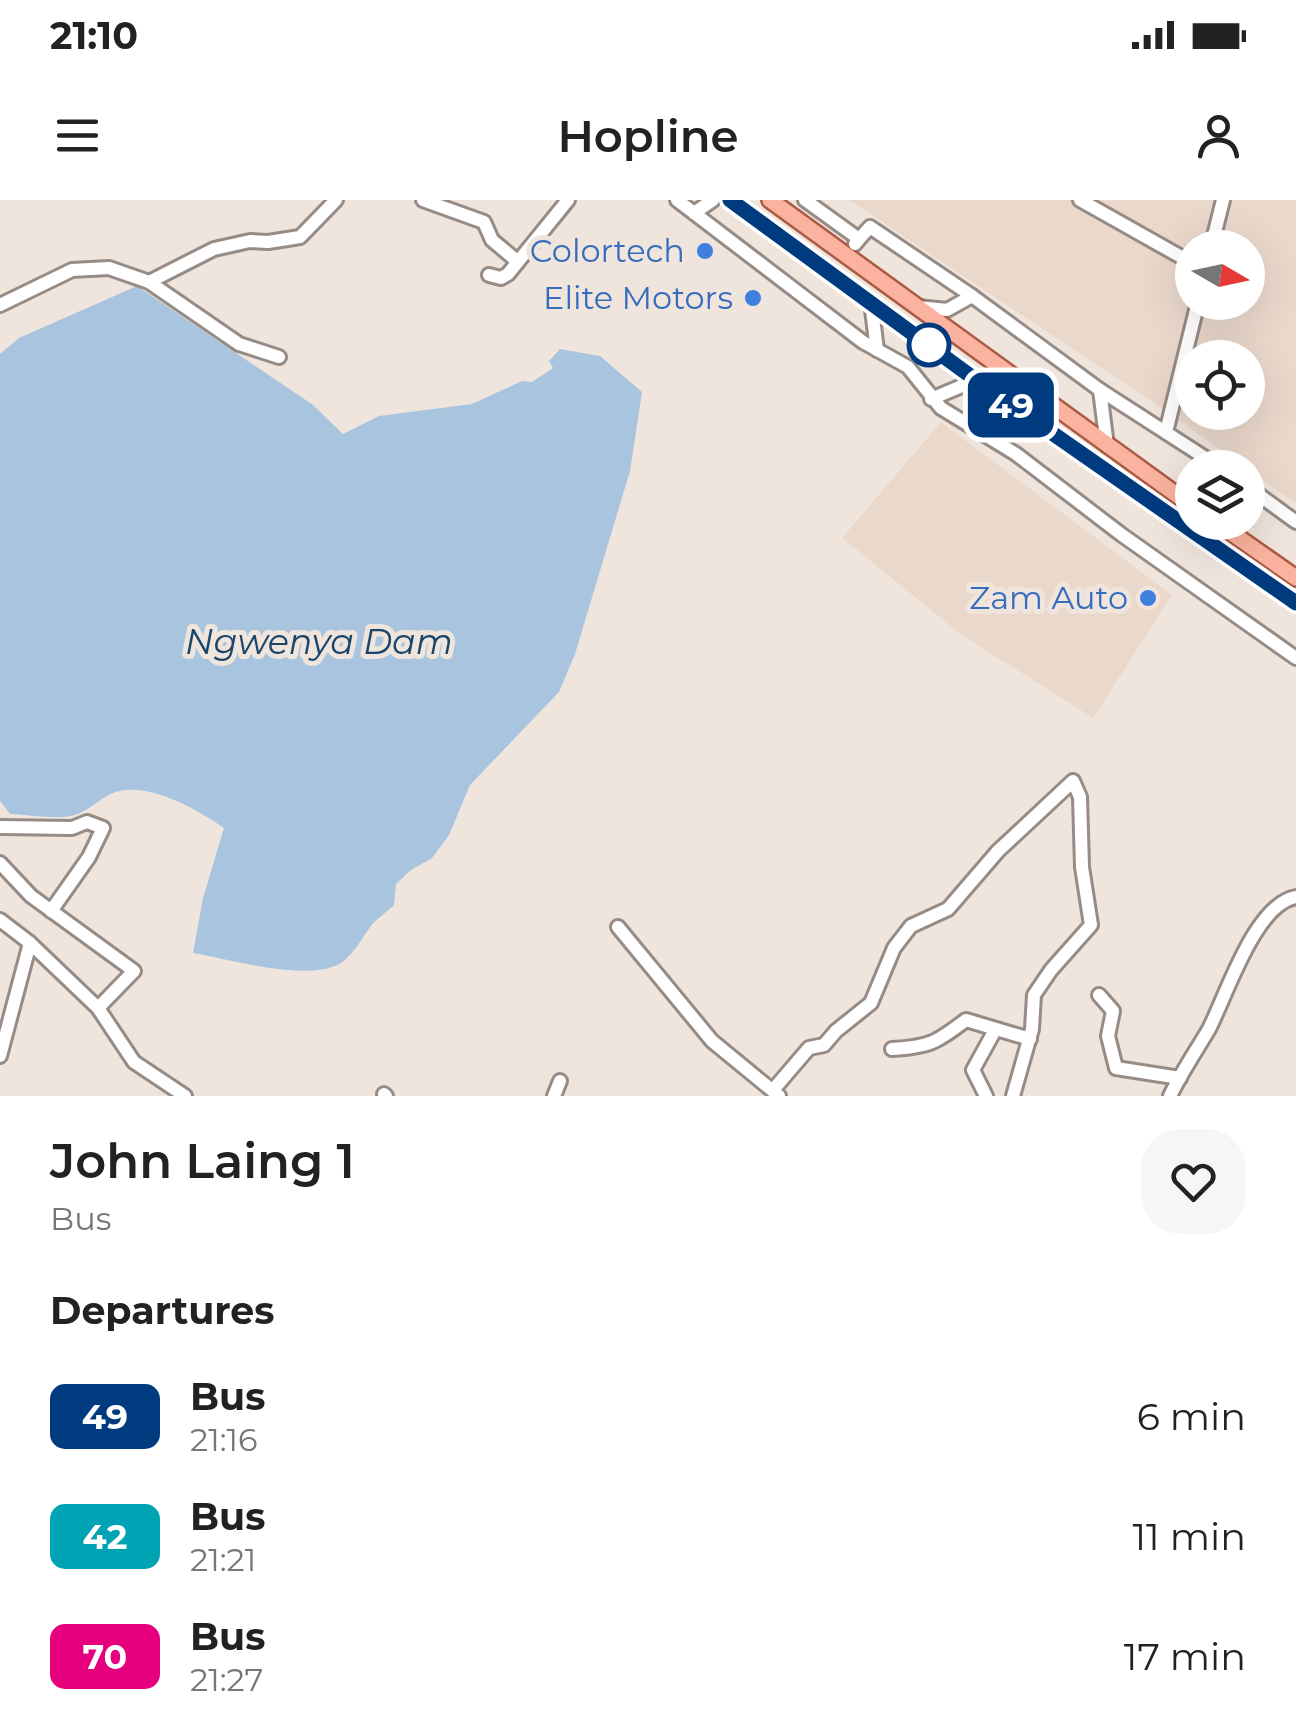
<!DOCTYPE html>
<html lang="en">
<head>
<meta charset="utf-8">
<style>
	body { margin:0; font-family:Montserrat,sans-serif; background:#f6f6f6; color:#222; height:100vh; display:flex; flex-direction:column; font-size:38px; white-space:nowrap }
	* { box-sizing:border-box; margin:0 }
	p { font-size:32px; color:#767676 }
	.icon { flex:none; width:55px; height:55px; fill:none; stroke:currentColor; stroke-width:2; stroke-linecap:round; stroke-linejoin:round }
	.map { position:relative; height:896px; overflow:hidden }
	.panel { display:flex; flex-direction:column; background:#fff; flex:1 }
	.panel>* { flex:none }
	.badge { padding:0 20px; border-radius:15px; font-size:35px; line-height:65px }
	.needle { width:65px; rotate:99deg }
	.buttons { position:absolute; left:1175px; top:30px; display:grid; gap:20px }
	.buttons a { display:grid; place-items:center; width:90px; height:90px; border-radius:50%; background:#fff; box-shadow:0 10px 40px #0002; font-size:50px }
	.map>.badge { position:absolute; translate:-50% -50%; box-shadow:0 0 0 5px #fff }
	h2 { padding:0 50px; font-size:38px; line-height:90px }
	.round { display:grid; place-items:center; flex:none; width:105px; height:105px; border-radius:40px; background:#f6f6f6 }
	.headline { display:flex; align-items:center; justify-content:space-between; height:170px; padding:0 50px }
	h1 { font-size:48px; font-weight:600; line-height:75px }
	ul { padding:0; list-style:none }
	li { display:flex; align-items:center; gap:30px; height:120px; padding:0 50px }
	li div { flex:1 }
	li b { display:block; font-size:38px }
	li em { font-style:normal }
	li .badge { min-width:110px; font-weight:700; text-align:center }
	.status { display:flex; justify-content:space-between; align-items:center; height:70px; padding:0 50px; background:#fff; direction:ltr }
	.status svg { height:28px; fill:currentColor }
	header { display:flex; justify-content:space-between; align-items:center; height:130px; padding:0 50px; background:#fff; font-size:45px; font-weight:600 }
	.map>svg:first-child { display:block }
	.built { fill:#ead8cb; fill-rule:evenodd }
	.water { fill:#a8c4de }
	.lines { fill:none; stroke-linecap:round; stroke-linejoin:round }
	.minor-casing { stroke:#978c85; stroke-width:18 }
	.major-casing { stroke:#ab5b43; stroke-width:20 }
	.minor { stroke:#fff; stroke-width:12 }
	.major { stroke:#fbb29e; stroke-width:15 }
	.line-casing { stroke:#fff; stroke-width:22 }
	.line { stroke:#003b80; stroke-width:15 }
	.shop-dot { fill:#3f7fe0; stroke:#f0e5dd; stroke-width:4 }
	.stop-dot { fill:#fff; stroke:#003b80; stroke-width:5 }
	.labels { text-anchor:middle; stroke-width:10; stroke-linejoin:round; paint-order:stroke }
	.shop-label { font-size:32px; fill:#366cbe; stroke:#f0e5dd; text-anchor:end }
	.water-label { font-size:35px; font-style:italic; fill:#19466a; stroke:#f0e5dd }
</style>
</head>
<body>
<div class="status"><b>21:10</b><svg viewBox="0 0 49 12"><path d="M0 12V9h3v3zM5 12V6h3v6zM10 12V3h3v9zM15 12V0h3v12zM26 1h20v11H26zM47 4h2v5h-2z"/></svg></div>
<header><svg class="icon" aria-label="menu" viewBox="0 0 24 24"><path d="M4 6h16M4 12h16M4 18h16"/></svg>Hopline<svg class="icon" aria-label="person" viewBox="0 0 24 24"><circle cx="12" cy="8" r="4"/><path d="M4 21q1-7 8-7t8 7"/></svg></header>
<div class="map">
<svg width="1296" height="896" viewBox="0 0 1296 896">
	<rect width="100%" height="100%" fill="#f0e5dd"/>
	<!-- built -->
	<g class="built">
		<path d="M849,0H1296V303L1160,207ZM1192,48H1248V102H1192ZM1192,158H1248V212H1192Z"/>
		<path d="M941,222L1172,395L1093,518L962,435L842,338Z"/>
	</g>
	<!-- water -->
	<path class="water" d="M137,86L313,205L343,234L379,216L472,204L522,181L532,182L553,168L549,161L560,149L600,156L642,192L630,271L575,454L559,492L470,585L449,635L432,658L411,670L396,684L394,705C387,712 377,718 371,726C361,739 355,753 341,763C308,783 230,759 193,753L203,698L224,628C196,609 141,576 107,596C93,604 84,615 65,617C47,618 28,615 10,614L0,601V154L19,138Z"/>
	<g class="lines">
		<defs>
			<g id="minor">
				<path d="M423,0L484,22L492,40L517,61"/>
				<path d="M677,0L863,142L908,167L941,208L1016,254L1122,335L1296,458"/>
				<path d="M805,0L859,39L855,44"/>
				<path d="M1080,0L1192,63"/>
				<path d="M694,13L713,0"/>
				<path d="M859,39L870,27L972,96"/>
				<path d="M1211,48L1223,0"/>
				<path d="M489,75L501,78L508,74L568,0"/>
				<path d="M149,82L214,49L250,41L268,42L300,37L336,0"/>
				<path d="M871,102L877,150"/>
				<path d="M0,105L72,70L109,68L149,82L239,144L279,157"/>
				<path d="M918,107L947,110L972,96L1100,190L1221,268"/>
				<path d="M1100,190L1107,246"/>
				<path d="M931,199L976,180"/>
				<path d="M1166,232L1198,102"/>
				<path d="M1248,287L1296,322"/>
				<path d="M0,627L72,628L87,622L103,628L89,657L51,711"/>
				<path d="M0,663L31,696L134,771L98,808"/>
				<path d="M0,720L30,743L98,808L134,862L185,896"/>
				<path d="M618,727L712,841L779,896"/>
				<path d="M1099,795L1113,811L1108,836L1116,868L1180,878"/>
				<path d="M892,849C930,847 937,842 966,820L1030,839"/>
				<path d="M0,856L30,743"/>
				<path d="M773,890L809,848L824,845L836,831L871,803L894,748L911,726L948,709L998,651L1073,581L1080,597L1082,667L1091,725L1051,770L1034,795L1032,829L1013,896"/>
				<path d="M384,894L386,896"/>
				<path d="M554,896L560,881"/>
				<path d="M986,896L973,870L995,830"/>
				<path d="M1170,896C1181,873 1196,851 1209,829C1227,794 1255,704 1296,697"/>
			</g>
			<g id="major">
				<path d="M730,0L976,180L1296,403"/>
				<path d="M770,0L1192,306"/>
				<path d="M1216,322L1296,378"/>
			</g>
		</defs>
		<!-- minor casing -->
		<use href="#minor" class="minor-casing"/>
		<!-- major casing -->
		<use href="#major" class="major-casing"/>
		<!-- minor -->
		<use href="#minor" class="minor"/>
		<!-- major -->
		<use href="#major" class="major"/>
	</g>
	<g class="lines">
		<defs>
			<path id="line" d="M730,0L976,180L1296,403"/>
		</defs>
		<!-- line casing -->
		<use href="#line" class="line-casing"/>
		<!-- line -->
		<use href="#line" class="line"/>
	</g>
	<!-- markers -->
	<g class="shop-dot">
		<circle cx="705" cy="51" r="10"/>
		<circle cx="753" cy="98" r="10"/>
		<circle cx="1148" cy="398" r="10"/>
	</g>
	<circle class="stop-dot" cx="929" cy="145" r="20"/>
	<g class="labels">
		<!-- shop labels -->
		<g class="shop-label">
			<text x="685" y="62">Colortech</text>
			<text x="733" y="109">Elite Motors</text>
			<text x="1128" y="409">Zam Auto</text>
		</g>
		<!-- water labels -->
		<g class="water-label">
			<text x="319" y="454">Ngwenya Dam</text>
		</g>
	</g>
</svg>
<div class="buttons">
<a><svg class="needle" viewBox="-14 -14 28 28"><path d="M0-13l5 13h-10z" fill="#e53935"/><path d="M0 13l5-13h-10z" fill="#767676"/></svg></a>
<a><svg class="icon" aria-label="locate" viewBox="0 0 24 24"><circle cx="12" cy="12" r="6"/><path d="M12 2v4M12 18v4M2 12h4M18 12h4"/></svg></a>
<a><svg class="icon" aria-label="layers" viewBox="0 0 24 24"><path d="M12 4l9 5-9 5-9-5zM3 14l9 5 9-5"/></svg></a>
</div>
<b class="badge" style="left:1011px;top:205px;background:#003b80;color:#fff">49</b>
</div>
<section class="panel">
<div class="headline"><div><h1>John Laing 1</h1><p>Bus</p></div><a class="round"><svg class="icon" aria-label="heart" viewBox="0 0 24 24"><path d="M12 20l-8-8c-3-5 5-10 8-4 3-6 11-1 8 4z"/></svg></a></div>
<h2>Departures</h2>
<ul>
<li><span class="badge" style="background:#003b80;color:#fff">49</span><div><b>Bus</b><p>21:16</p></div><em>6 min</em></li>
<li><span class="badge" style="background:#00a3b4;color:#fff">42</span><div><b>Bus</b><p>21:21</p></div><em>11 min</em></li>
<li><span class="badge" style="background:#e6007e;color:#fff">70</span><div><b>Bus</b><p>21:27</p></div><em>17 min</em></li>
</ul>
</section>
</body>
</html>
